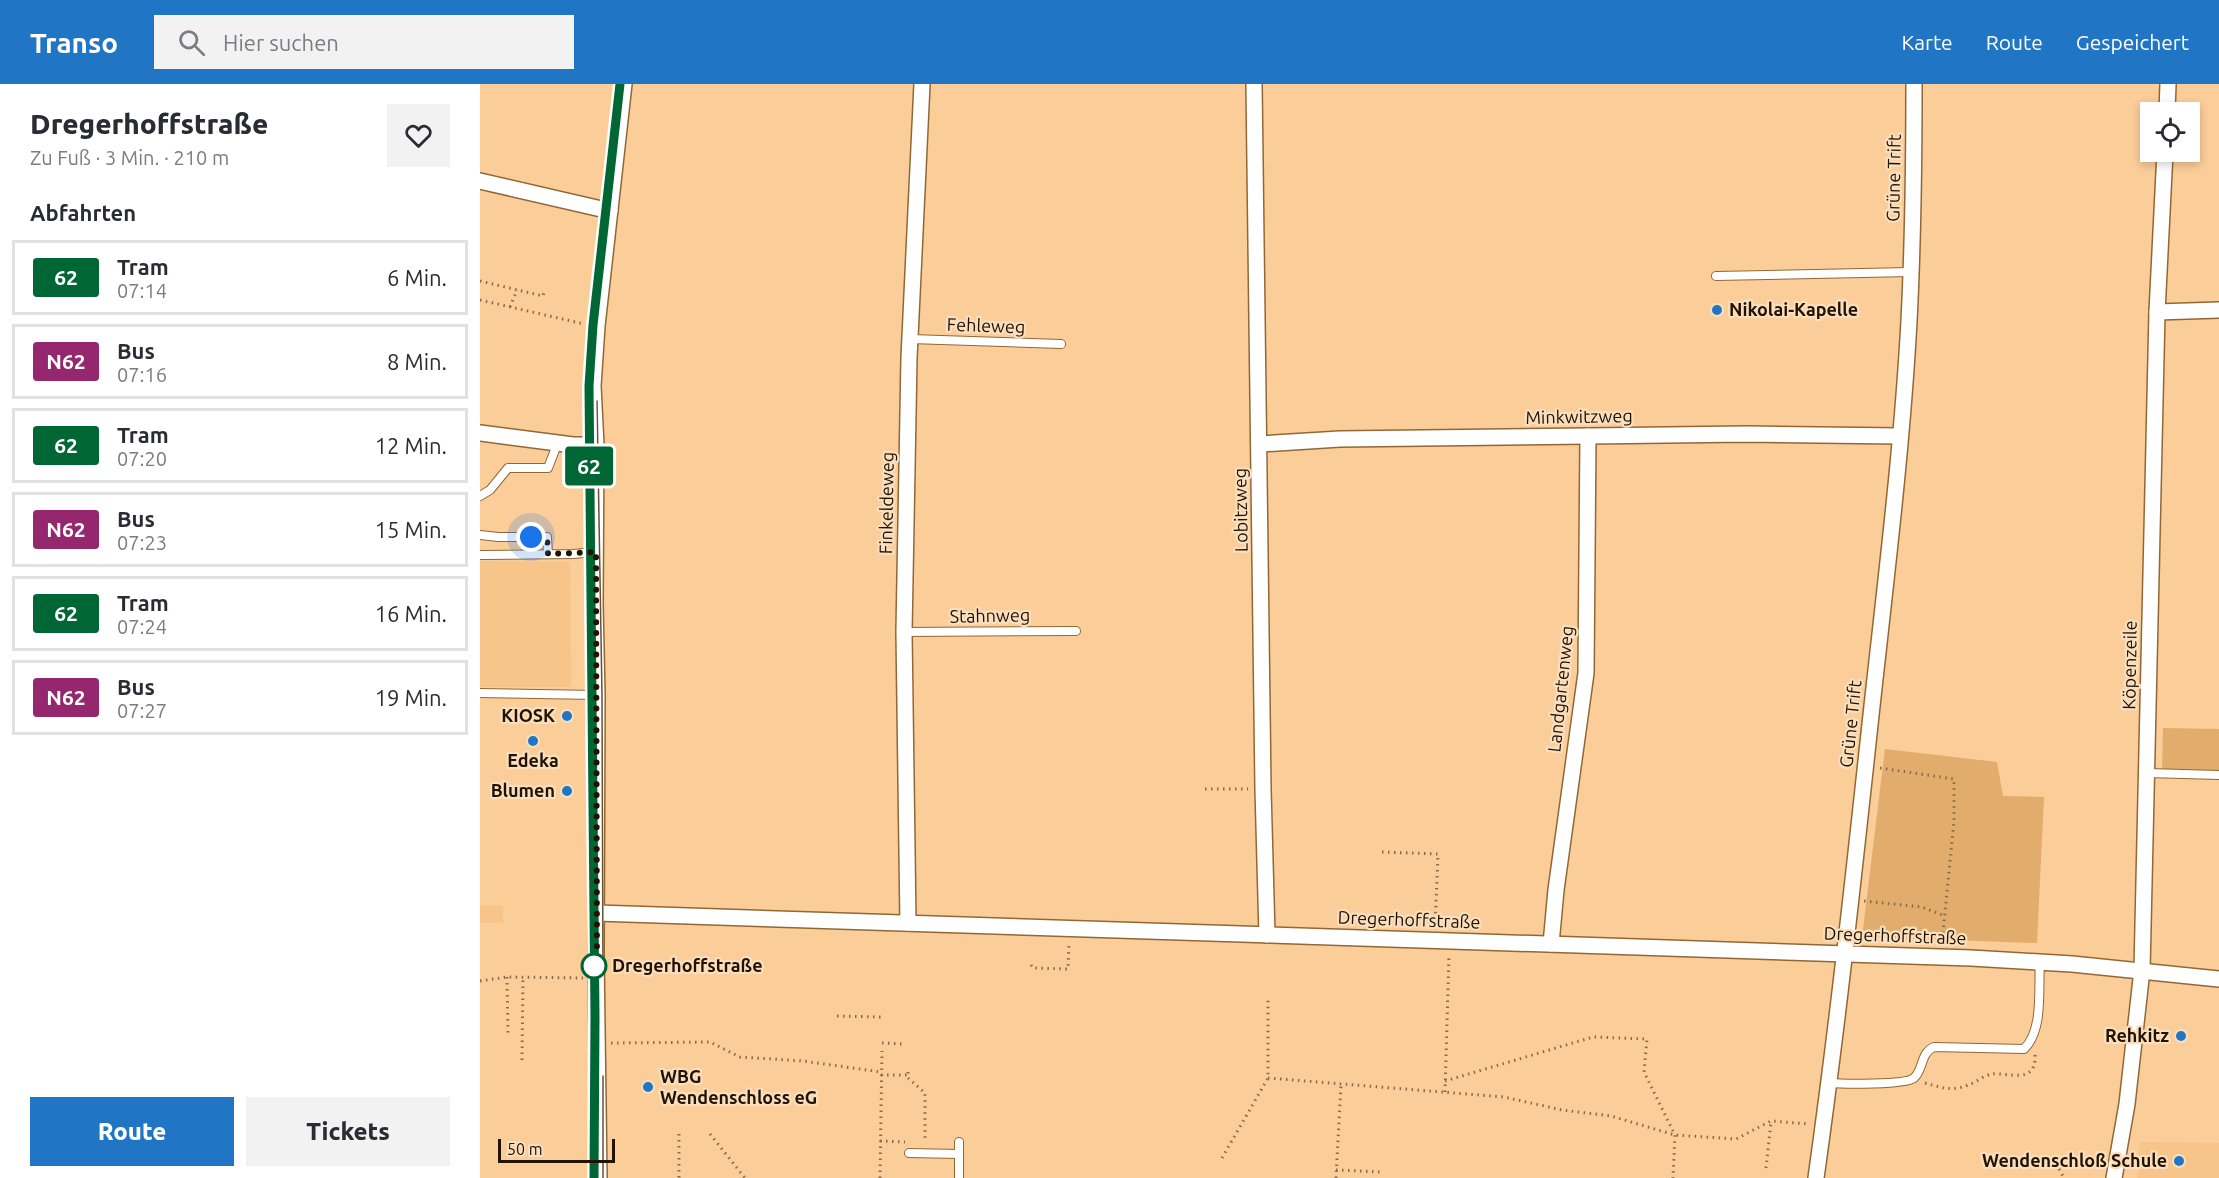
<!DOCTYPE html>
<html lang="de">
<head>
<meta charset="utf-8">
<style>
	body { margin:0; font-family:Ubuntu,sans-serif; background:#f2f2f3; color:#2b2b33; height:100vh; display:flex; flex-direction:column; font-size:22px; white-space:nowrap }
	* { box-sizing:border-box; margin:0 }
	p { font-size:20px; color:#7c7c81 }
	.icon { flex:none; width:33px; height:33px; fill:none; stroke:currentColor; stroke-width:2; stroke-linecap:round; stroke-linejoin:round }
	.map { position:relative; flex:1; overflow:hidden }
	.panel { display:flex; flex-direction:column; background:#fff; width:480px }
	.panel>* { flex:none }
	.badge { padding:0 12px; border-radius:4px; font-size:21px; line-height:39px }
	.fabs { position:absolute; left:1660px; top:18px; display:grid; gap:12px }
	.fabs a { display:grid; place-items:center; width:60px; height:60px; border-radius:0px; background:#fff; box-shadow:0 3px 9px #0003; font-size:30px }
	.scale { position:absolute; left:18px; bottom:15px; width:117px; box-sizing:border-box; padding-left:6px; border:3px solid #221200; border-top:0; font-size:16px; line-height:21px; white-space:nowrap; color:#221200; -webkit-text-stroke:4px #fadfbf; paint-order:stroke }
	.you { position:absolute; width:30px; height:30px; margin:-15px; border:4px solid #fff; border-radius:50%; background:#1a73e8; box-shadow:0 0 0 9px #1a73e833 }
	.map>.badge { position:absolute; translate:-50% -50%; box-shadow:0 0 0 3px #fff }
	h2 { padding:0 30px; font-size:22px; line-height:54px }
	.round { display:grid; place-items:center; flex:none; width:63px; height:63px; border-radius:0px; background:#f2f2f3 }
	.headline { display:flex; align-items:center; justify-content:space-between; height:102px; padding:0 30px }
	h1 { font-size:28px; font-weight:800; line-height:45px }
	.primary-button { display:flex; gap:12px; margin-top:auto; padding:12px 30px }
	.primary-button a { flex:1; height:69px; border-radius:0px; background:#2076c4; color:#fff; font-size:24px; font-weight:800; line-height:69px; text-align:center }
	.primary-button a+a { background:#f2f2f3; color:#2b2b33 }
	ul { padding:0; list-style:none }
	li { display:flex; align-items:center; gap:18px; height:75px; margin:0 12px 9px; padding:0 18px; border:3px solid #e1e1e2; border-radius:0px }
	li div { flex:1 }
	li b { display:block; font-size:22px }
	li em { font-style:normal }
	li .badge { min-width:66px; font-weight:700; text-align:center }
	header { display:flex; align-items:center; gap:36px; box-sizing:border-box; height:84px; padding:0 30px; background:#2076c4; color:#fff }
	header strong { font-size:28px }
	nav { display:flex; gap:33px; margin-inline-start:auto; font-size:21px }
	.search { width:420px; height:54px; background:#f2f2f3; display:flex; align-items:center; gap:15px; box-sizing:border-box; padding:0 21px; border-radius:0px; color:#7c7c81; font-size:22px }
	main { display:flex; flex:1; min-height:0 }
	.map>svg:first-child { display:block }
	.built { fill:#f7c489 }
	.green { fill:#e1ac6c }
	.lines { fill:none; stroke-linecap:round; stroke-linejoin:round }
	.lane-casing { stroke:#916835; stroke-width:10 }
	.street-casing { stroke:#916835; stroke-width:18 }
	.path { stroke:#896b49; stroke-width:3; stroke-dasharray:1.5 4.5; stroke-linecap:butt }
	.lane { stroke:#fff; stroke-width:8 }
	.street { stroke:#fff; stroke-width:15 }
	.tram { stroke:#694f32; stroke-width:1.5 }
	.line-casing { stroke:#fff; stroke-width:14 }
	.line { stroke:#063; stroke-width:9 }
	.walk { stroke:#221200; stroke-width:6; stroke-dasharray:0 10.8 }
	.poi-dot { fill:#2076c4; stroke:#fadfbf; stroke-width:2 }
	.stop-dot { fill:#fff; stroke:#063; stroke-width:3 }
	.labels { text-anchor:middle; stroke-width:4.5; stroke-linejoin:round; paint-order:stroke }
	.street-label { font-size:18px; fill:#221200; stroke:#fadfbf }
	.poi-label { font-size:18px; font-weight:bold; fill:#221200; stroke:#fadfbf; text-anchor:end }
	.stop-label { font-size:18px; font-weight:bold; fill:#221200; stroke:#fadfbf; text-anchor:start }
</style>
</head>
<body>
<header>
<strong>Transo</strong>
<div class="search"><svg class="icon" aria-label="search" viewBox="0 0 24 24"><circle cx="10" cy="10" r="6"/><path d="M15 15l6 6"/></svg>Hier suchen</div>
<nav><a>Karte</a><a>Route</a><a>Gespeichert</a></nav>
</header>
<main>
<section class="panel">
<div class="headline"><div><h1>Dregerhoffstraße</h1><p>Zu Fuß · 3 Min. · 210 m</p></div><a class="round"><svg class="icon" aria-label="heart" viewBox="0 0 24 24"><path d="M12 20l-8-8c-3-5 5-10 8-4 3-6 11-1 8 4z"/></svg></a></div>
<h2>Abfahrten</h2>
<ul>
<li><span class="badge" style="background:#063;color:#fff">62</span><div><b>Tram</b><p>07:14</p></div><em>6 Min.</em></li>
<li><span class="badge" style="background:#95276e;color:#fff">N62</span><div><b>Bus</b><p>07:16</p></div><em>8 Min.</em></li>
<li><span class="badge" style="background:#063;color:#fff">62</span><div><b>Tram</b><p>07:20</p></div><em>12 Min.</em></li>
<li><span class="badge" style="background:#95276e;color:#fff">N62</span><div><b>Bus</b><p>07:23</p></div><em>15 Min.</em></li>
<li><span class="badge" style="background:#063;color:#fff">62</span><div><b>Tram</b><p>07:24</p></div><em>16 Min.</em></li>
<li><span class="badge" style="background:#95276e;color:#fff">N62</span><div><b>Bus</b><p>07:27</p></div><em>19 Min.</em></li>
</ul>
<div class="primary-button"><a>Route</a><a>Tickets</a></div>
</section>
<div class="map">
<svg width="1739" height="1094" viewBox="0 0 1739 1094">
	<rect width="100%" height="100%" fill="#fbcd99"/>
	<!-- built -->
	<g class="built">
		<path d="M0,477L90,478L91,603H0Z"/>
		<rect x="0" y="822" width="23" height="17"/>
		<path d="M1660,1058L1739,1059V1094H1657Z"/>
	</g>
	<!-- green -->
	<g class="green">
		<path d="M1683,644L1739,645V688L1682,687Z"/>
		<path d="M1405,665L1517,678L1523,712L1564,713L1557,859L1382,853Z"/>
	</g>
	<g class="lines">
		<defs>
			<g id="lane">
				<path d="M1236,192L1431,188"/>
				<path d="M430,255L581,260"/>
				<path d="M0,412L10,406L28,384H68L78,358"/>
				<path d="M0,451L18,453H67L68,470"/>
				<path d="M0,471L93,470L116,468"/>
				<path d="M424,548L596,547"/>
				<path d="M0,609L117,611"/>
				<path d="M1667,689L1739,691"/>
				<path d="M1349,999C1363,1000 1426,1001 1434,994C1444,985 1440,969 1454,963L1544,965C1564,946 1558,904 1560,877"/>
				<path d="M429,1069L479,1070"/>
				<path d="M479,1094V1058"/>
			</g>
			<g id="street">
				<path d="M774,0L783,705L787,851"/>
				<path d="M1687,28L1688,0"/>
				<path d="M0,97L130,127"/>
				<path d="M1677,228L1739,226"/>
				<path d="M0,349L93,361H116"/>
				<path d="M780,360L860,355L1108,352L1266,350L1420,352"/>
				<path d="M117,829L1491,874L1592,880L1739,895"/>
				<path d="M428,839L424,548L429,274L442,0"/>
				<path d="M1071,860L1076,806L1106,589L1108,352"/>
				<path d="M119,1094L116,869L117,611L115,519L116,361L113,302L117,242L144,0"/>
				<path d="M1336,1094C1358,937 1375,780 1392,622C1406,494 1422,366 1429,237C1433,158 1434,79 1434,0"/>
				<path d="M1634,1094L1647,1020L1662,886L1677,228L1685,68"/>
			</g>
		</defs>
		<!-- lane casing -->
		<use href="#lane" class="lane-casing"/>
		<!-- street casing -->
		<use href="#street" class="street-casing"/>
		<!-- path -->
		<g class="path">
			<path d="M0,197L63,212L64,208"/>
			<path d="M0,216L104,240"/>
			<path d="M30,223L37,206"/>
			<path d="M1400,684L1474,695V737L1462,859"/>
			<path d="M725,705H768"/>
			<path d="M902,768L958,770L955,844"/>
			<path d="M1384,817L1442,823L1465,832"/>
			<path d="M551,881L553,884L588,885L589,858"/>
			<path d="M27,893L28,952"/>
			<path d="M0,897L27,893L103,894"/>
			<path d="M357,932L403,933"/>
			<path d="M131,959L230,958L260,973L323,977L401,988"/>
			<path d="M402,959L423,960"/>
			<path d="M42,976L43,894"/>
			<path d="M428,988V994L445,1009V1058"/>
			<path d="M401,991H428"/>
			<path d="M788,994L1024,1013L1082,1026L1131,1032L1195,1051L1256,1055L1291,1037L1329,1040"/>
			<path d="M965,997L1113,953L1167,955L1164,988L1195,1051L1193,1094"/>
			<path d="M1445,999C1466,1005 1474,1008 1495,998C1500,995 1506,991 1512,990C1527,988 1557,1002 1555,970"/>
			<path d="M965,1008L969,871"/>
			<path d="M199,1050V1094"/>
			<path d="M230,1050L265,1094"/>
			<path d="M400,1057L425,1058"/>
			<path d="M742,1074L788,994V913"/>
			<path d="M1286,1084L1291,1038"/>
			<path d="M1579,1085L1584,1094"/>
			<path d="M856,1086L901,1088"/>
			<path d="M400,1094L402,967"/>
			<path d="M856,1094L861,1000"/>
		</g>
		<!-- lane -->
		<use href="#lane" class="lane"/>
		<!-- street -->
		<use href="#street" class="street"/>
		<!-- tram -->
		<g class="tram">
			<path d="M117,317L122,611L123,890"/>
			<path d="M123,992V1094"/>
			<path d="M114,1094L115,932L109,302L113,241L140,0"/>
		</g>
	</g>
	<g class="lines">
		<defs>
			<path id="line" d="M114,1094L115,932L109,302L113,241L140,0"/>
		</defs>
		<!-- line casing -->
		<use href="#line" class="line-casing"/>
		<!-- line -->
		<use href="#line" class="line"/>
		<!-- walk -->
		<path class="walk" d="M51,453H67L68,470L116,468L117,882H114"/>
	</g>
	<!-- markers -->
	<g class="poi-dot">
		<circle cx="1237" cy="226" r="6"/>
		<circle cx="87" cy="632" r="6"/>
		<circle cx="53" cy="657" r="6"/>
		<circle cx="87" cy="707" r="6"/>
		<circle cx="1701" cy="952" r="6"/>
		<circle cx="168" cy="1003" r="6"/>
		<circle cx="1699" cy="1077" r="6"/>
	</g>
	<circle class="stop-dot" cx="114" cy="882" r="12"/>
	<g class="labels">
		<!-- street labels -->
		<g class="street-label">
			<text transform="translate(1414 94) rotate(-89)" y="6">Grüne Trift</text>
			<text transform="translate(506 242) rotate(2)" y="6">Fehleweg</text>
			<text transform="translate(1099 333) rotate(-1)" y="6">Minkwitzweg</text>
			<text transform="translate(407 419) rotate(-89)" y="6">Finkeldeweg</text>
			<text transform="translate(761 426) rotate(-91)" y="6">Lobitzweg</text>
			<text transform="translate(510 532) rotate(-1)" y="6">Stahnweg</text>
			<text transform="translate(1650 581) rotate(-89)" y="6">Köpenzeile</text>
			<text transform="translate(1081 605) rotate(-84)" y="6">Landgartenweg</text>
			<text transform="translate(1371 640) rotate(-84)" y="6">Grüne Trift</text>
			<text transform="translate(929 836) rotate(2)" y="6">Dregerhoffstraße</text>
			<text transform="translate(1415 852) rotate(2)" y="6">Dregerhoffstraße</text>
		</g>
		<!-- poi labels -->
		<g class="poi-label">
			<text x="1249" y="232" text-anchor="start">Nikolai-Kapelle</text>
			<text x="75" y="638">KIOSK</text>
			<text x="53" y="683" text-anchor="middle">Edeka</text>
			<text x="75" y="713">Blumen</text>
			<text x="1689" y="958">Rehkitz</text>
			<text x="180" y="999" text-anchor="start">WBG<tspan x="180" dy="21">Wendenschloss eG</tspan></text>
			<text x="1687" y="1083">Wendenschloß Schule</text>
		</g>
		<!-- stop labels -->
		<g class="stop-label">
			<text x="132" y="888">Dregerhoffstraße</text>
		</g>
	</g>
</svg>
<div class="fabs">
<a><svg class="icon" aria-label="locate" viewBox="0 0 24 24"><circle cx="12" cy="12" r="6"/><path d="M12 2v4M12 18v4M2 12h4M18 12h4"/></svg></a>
</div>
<div class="scale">50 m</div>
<div class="you" style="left:51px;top:453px"></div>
<b class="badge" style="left:109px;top:382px;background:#063;color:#fff">62</b>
</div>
</main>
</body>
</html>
